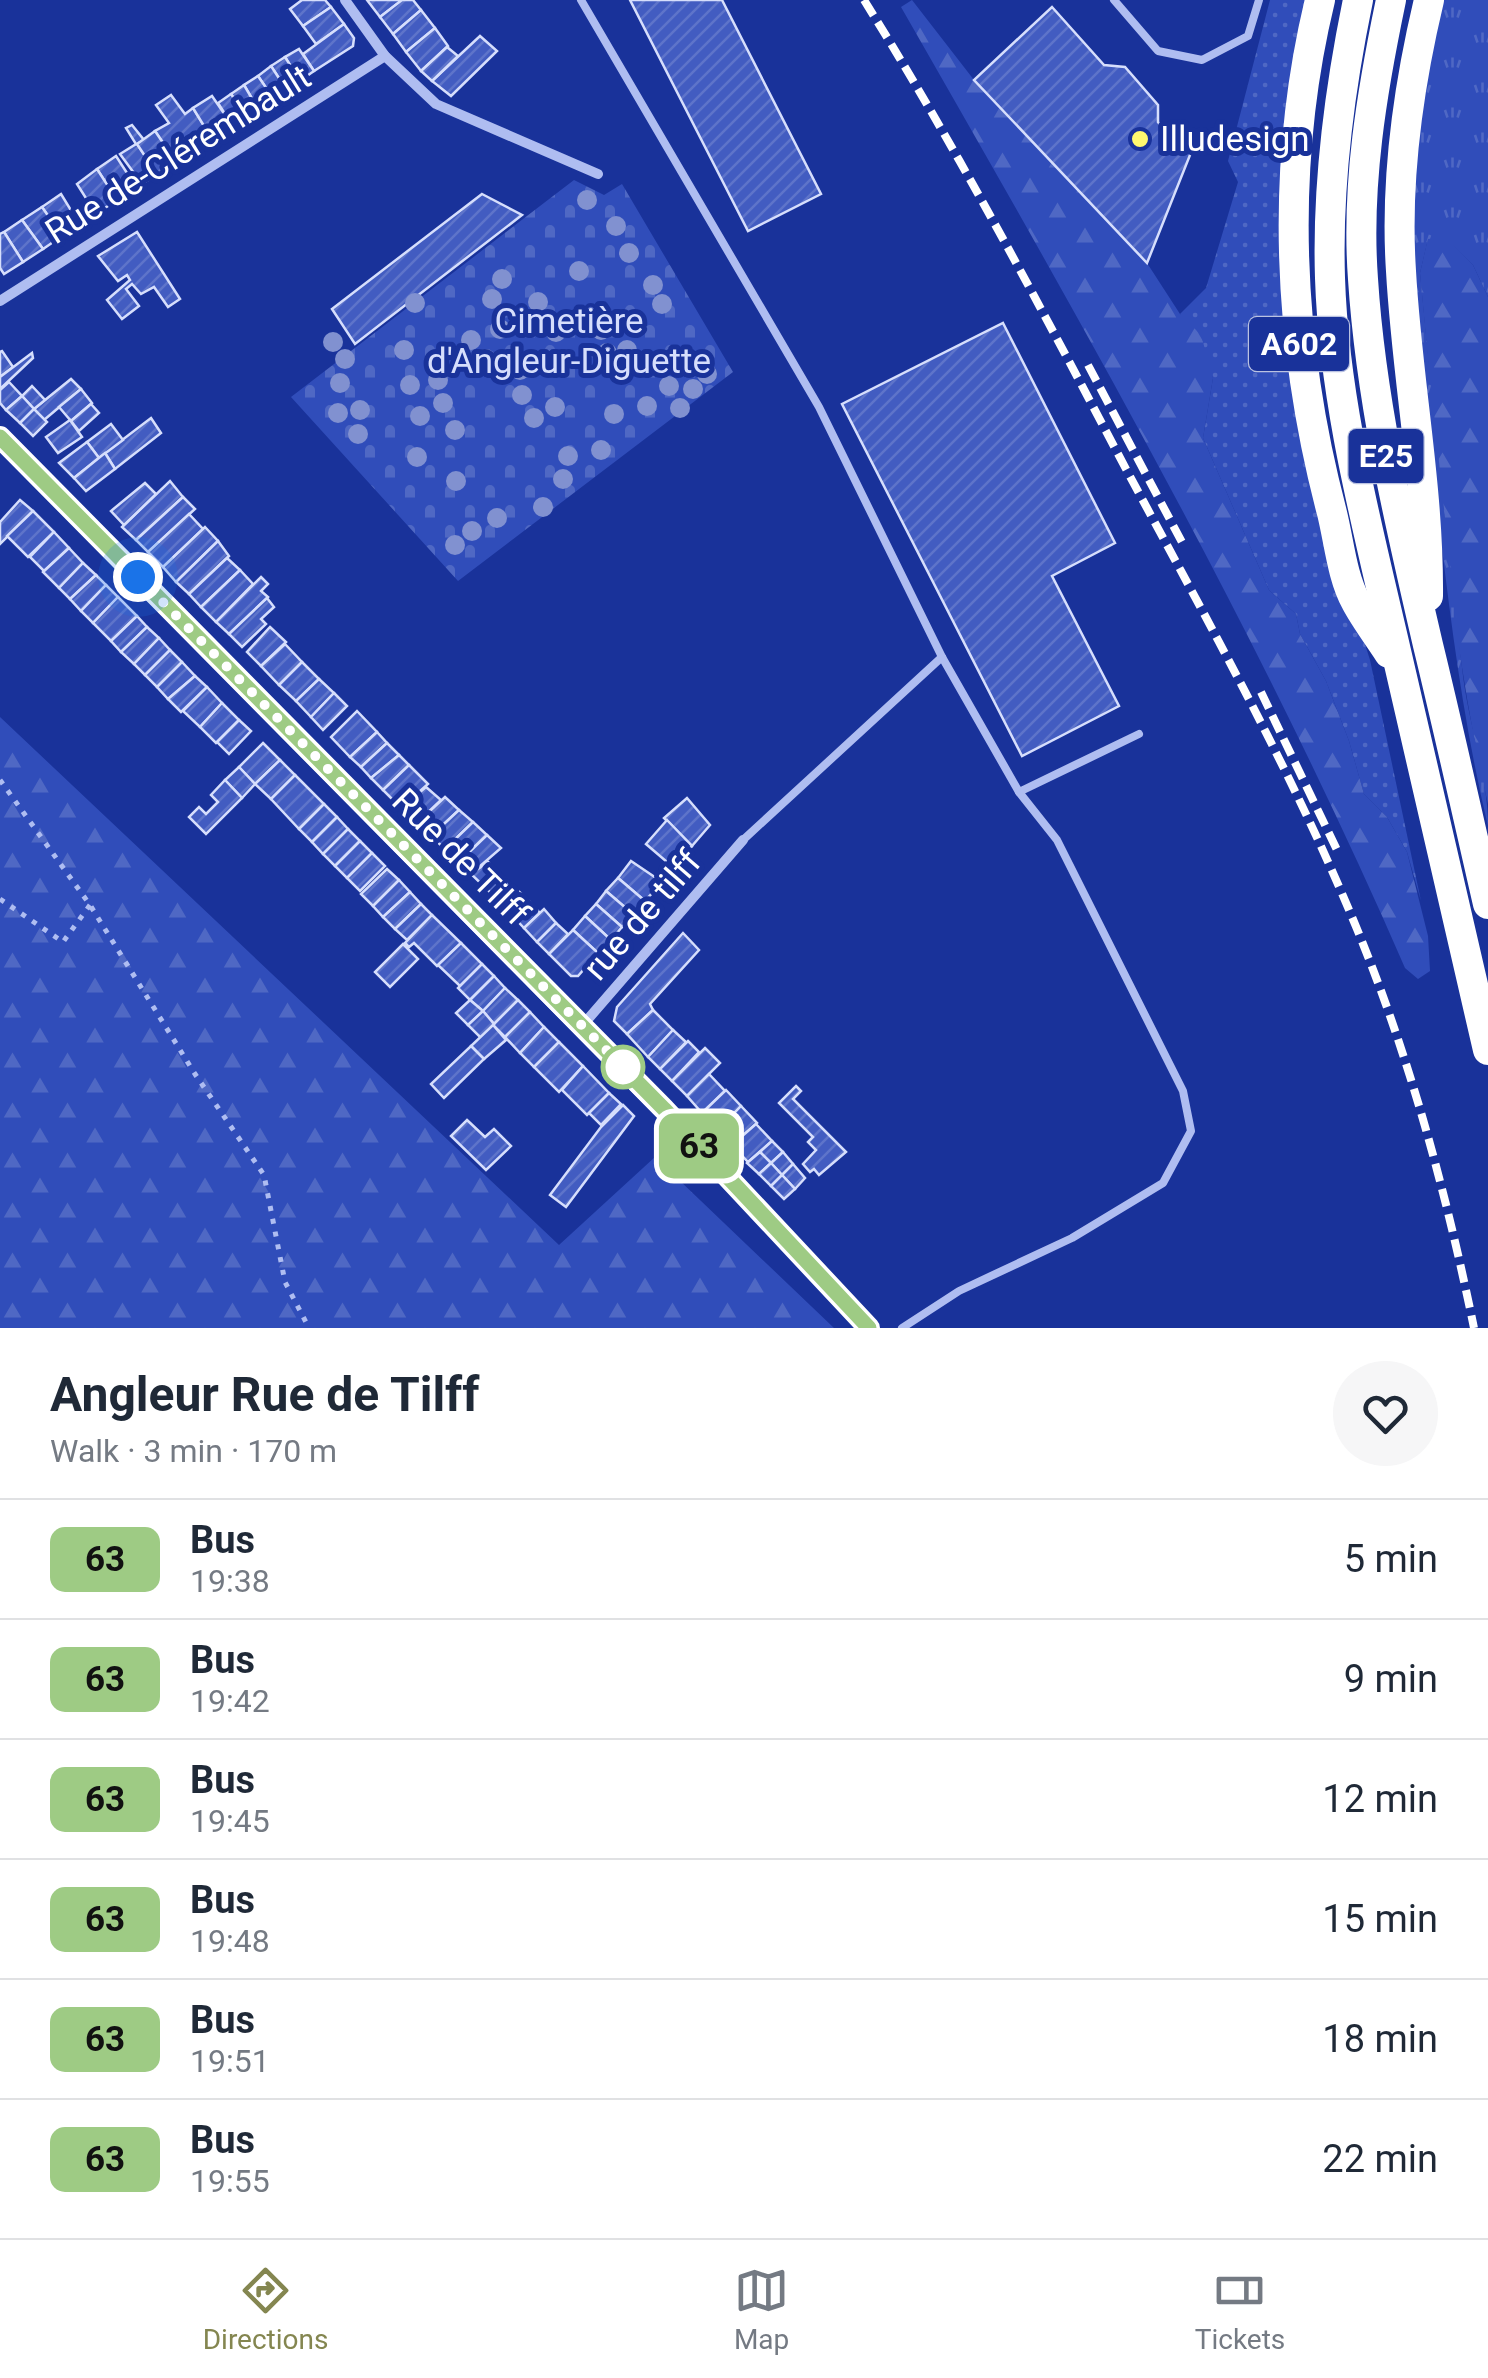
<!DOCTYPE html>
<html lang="en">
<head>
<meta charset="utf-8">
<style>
	body { margin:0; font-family:Roboto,sans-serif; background:#f6f6f7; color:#1f2937; height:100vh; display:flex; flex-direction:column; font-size:38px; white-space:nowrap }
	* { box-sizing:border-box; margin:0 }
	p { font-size:32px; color:#747a83 }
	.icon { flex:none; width:55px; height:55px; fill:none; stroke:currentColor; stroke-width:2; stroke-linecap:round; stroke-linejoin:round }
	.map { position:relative; height:1328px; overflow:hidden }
	.panel { display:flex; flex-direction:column; background:#fff; flex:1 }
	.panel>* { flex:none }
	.badge { padding:0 20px; border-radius:15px; font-size:35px; line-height:65px }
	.you { position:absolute; width:50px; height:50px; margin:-25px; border:8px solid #fff; border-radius:50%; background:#1a73e8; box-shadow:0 0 0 15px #1a73e833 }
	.map>.badge { position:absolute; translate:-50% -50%; box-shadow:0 0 0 5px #fff }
	.round { display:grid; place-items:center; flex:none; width:105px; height:105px; border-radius:52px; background:#f6f6f7 }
	.summary { display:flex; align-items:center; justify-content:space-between; height:170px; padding:0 50px }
	h1 { font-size:48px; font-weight:700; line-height:75px }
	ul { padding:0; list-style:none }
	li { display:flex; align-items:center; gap:30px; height:120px; padding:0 50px; border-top:2px solid #e0e1e3 }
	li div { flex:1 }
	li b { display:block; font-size:38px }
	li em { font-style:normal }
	li .badge { min-width:110px; font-weight:700; text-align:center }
	.dock { display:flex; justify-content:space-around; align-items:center; height:140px; border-top:2px solid #e0e1e3; background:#fff; font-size:28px; color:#747a83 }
	.dock a { display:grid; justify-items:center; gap:5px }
	.dock .selected { color:#848650 }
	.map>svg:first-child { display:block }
	.grass { fill:url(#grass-dots) }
	.forest { fill:url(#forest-firs) }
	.cemetery { fill:url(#cemetery-stones) }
	.park { fill:url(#park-tufts) }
	.building { fill:url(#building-hatch); stroke:#d6defc; stroke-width:2.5 }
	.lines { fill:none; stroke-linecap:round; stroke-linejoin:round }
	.path { stroke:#afbdf1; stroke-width:5; stroke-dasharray:5 8; stroke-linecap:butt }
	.lane { stroke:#afbdf1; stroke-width:8 }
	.street { stroke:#afbdf1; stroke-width:10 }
	.secondary { stroke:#dde3fc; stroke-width:20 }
	.highway { stroke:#fff; stroke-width:30 }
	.rail { stroke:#fff; stroke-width:8; stroke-dasharray:18 8; stroke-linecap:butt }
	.tree { fill:#8191d0 }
	.line-casing { stroke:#fff; stroke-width:22 }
	.line { stroke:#9ecb84; stroke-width:15 }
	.walk { stroke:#fff; stroke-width:10; stroke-dasharray:0 18 }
	.poi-dot { fill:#fff86f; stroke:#19329a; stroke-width:4 }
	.stop-dot { fill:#fff; stroke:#9ecb84; stroke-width:5 }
	.labels { text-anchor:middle; stroke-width:10; stroke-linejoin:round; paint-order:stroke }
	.shield { fill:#19329a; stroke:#bac2e1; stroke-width:2.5 }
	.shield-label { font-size:32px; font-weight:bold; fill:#fff }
	.poi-label { font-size:35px; fill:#fff; stroke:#19329a; text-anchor:start }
	.street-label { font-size:35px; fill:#fff; stroke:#19329a }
	.park-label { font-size:35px; fill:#d6defc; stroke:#19329a }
</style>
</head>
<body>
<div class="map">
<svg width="1488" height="1328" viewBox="0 0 1488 1328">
	<defs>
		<pattern id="grass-dots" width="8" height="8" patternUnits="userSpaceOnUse" patternTransform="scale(2.5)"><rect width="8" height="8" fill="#304dba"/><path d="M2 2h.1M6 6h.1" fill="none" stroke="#4f68c4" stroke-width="1.8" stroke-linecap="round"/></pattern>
		<pattern id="forest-firs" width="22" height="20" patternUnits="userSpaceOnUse" patternTransform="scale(2.5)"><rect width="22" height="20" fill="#304dba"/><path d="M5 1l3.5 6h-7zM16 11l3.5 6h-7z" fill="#4f68c4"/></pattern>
		<pattern id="cemetery-stones" width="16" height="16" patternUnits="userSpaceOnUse" patternTransform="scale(2.5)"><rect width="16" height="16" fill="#304dba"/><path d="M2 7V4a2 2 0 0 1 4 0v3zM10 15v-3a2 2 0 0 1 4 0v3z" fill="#4f68c4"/></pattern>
		<pattern id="park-tufts" width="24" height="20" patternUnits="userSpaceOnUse" patternTransform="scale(2.5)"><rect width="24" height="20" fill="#304dba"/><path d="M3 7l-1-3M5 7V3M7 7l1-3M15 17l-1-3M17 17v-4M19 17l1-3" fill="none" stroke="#4f68c4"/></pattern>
		<pattern id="building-hatch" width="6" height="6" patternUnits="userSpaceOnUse" patternTransform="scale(2.5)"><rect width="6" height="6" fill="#425cc1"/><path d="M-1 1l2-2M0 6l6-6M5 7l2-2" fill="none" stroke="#5e74ca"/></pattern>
	</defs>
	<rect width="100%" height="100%" fill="#19329a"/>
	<!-- grass -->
	<path class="grass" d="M1270,0H1314L1288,184L1330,534L1370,660L1421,901L1407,852L1387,817L1364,794L1349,741L1326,681L1300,634L1296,614L1269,590L1203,438L1213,378L1180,314L1206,288L1238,182L1228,161Z"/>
	<!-- forest -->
	<g class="forest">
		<path d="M912,0L974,80L1147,263L1180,314L1201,335L1213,378L1203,438L1269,590L1296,614L1300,634L1326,681L1349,741L1364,794L1387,817L1407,852L1428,936L1430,971L1418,979L1405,968C1261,636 1081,321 901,7Z"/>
		<path d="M1445,236L1473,265L1488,297V804C1448,630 1437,450 1420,273L1428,238Z"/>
		<path d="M0,717L559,1245L655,1157L834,1328H0Z"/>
	</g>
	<!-- cemetery -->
	<path class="cemetery" d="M574,180L604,195L622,184L733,372L458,581L291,397Z"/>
	<!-- park -->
	<path class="park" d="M1442,0H1488V297L1473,265L1445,237L1428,239L1420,273C1433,407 1447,542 1463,676C1469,726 1488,776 1488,826C1462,718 1449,608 1436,497C1428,437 1419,376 1414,316C1407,213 1414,100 1442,0Z"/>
	<!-- building -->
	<g class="building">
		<path d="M302,0H325L331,7L303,26L290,9Z"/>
		<path d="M367,0H402L380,17Z"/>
		<path d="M402,0H413L421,10L393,34L380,17Z"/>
		<path d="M630,0H722L821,194L748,231Z"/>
		<path d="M331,7L344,24L316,44L303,26Z"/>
		<path d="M1052,7L1104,65L1125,67L1158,105V122L1180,149L1189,143L1194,145L1147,263L974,80Z"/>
		<path d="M421,10L435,28L406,52L393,34Z"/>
		<path d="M344,24L354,38L353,46L314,71L303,54Z"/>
		<path d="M435,28L448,46L421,71L406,52Z"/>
		<path d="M480,36L497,51L451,96L432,81Z"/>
		<path d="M447,47L458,56L432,81L421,71Z"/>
		<path d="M299,49L314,71L300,81L285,57Z"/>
		<path d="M285,57L300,81L286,89L271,66Z"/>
		<path d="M271,66L286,89L273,98L258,76Z"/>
		<path d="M258,76L273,98L258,109L244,85Z"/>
		<path d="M244,85L258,109L246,116L231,94Z"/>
		<path d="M231,94L246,116L232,125L218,103Z"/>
		<path d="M171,95L185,114L193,108L212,139L176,162L155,131L169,123L156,105Z"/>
		<path d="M212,96L232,125L212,139L193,108Z"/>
		<path d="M132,125L144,140L137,144L157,174L142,184L120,154L136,144L126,128Z"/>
		<path d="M155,131L176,162L157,174L137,144Z"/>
		<path d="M116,156L136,187L117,200L97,169Z"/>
		<path d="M97,169L117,200L96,214L77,184Z"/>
		<path d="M61,194L80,225L62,236L42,207Z"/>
		<path d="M482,194L522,215L355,344L332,309Z"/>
		<path d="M42,207L62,236L43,249L22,220Z"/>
		<path d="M22,220L43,249L23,262L4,232Z"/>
		<path d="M4,232L23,262L4,274L0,268V234Z"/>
		<path d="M137,232L180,299L168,307L154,287L141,294L132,284L126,289L139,306L122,319L107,300L130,280L127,275L118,281L98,256Z"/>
		<path d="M1003,323L1115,543L1052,576L1119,706L1022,756L842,404Z"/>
		<path d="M2,351L13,367L0,377V352Z"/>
		<path d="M32,353L33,358L0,389V377Z"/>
		<path d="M71,379L81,389L44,420L34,409Z"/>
		<path d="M9,382L22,396L6,410L0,403V390Z"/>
		<path d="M32,386L45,400L34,409L22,396Z"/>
		<path d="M81,389L92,403L71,421L59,407Z"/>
		<path d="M22,396L34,409L20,423L6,410Z"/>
		<path d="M91,404L99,413L79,431L71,421Z"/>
		<path d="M34,409L47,422L33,436L20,423Z"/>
		<path d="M151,418L161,433L115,469L105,453Z"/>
		<path d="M70,420L82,437L58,453L46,437Z"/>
		<path d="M111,424L123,440L99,458L87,442Z"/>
		<path d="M87,442L99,458L74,478L59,463Z"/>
		<path d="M105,453L115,469L86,491L74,478Z"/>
		<path d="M170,481L183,497L136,540L122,527Z"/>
		<path d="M145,483L156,494L124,525L111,511Z"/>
		<path d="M183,497L195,509L148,552L136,540Z"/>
		<path d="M20,500L33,511L0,544V522Z"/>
		<path d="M33,511L54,532L28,557L7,536Z"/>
		<path d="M189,514L203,529L163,567L148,552Z"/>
		<path d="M205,527L218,541L176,582L163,567Z"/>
		<path d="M54,532L69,548L44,571L30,557Z"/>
		<path d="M218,541L229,556L189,594L176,582Z"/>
		<path d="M69,548L83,563L59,588L43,572Z"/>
		<path d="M227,558L240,570L201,607L189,594Z"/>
		<path d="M83,563L96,575L70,599L59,588Z"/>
		<path d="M240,570L253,584L216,622L201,607Z"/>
		<path d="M96,575L106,585L81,611L70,599Z"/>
		<path d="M261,577L268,584L261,591L268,597L229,634L216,622Z"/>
		<path d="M106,585L118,597L93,623L81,611Z"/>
		<path d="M118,597L137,616L111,641L93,623Z"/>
		<path d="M267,598L274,607L261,619L266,624L242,647L229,634Z"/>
		<path d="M137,616L147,627L121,652L111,641Z"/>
		<path d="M147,627L159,638L134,664L121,652Z"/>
		<path d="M270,627L286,642L261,666L247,652Z"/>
		<path d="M159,638L170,650L145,675L134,664Z"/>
		<path d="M285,644L302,662L279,685L261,666Z"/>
		<path d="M170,650L182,662L157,687L145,675Z"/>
		<path d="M182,662L195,676L168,699L157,687Z"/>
		<path d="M302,662L319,679L296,701L279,685Z"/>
		<path d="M195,676L207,687L181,712L168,699Z"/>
		<path d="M319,679L334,693L311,717L296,701Z"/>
		<path d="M207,687L222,703L200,727L183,711Z"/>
		<path d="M334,693L347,706L323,730L311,717Z"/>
		<path d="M222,703L239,720L216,743L200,727Z"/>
		<path d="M357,711L377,732L350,757L331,737Z"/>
		<path d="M239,720L251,731L229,754L217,742Z"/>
		<path d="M377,732L387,743L361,767L350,757Z"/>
		<path d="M263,743L280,760L255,784L239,767Z"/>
		<path d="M387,743L399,755L371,778L361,767Z"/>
		<path d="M399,755L409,765L383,790L371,778Z"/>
		<path d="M280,760L295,775L271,799L255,784Z"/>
		<path d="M409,765L428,784L401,808L383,790Z"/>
		<path d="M239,767L255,784L242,798L225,780Z"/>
		<path d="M295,775L324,804L299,829L271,799Z"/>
		<path d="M225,780L242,798L206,834L189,817L199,807L206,814L218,802L211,795Z"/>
		<path d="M426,787L441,800L417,823L401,808Z"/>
		<path d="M445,797L459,810L431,836L417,823Z"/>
		<path d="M687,798L710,825L692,846L664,818Z"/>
		<path d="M324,804L337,817L312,842L299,829Z"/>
		<path d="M459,810L473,822L445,849L431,836Z"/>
		<path d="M337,817L348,829L323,854L312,842Z"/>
		<path d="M667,820L692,846L674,868L646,844Z"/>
		<path d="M473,822L487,835L459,862L445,849Z"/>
		<path d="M348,829L360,841L335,866L323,854Z"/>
		<path d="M487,835L501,848L471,874L459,862Z"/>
		<path d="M360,841L372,853L347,878L335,866Z"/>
		<path d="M372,853L385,866L360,891L347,878Z"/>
		<path d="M631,861L662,882L645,901L618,878Z"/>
		<path d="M488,862L510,884L495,897L471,874Z"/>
		<path d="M387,869L399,880L373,906L361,894Z"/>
		<path d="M618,878L645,901L634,915L606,891Z"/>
		<path d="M399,880L410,892L383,917L373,906Z"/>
		<path d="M514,887L526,898L510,913L499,901Z"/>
		<path d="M606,891L634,915L622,927L596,904Z"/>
		<path d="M410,892L421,904L395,929L383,917Z"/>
		<path d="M526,898L540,913L524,928L510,913Z"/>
		<path d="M421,904L432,915L407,940L395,929Z"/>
		<path d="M596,904L622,927L611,940L585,916Z"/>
		<path d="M544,909L556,923L537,942L524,928Z"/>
		<path d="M432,915L461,943L437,966L414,943L409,947L405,943Z"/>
		<path d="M585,916L611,940L598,953L573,930Z"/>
		<path d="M556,923L568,934L549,954L537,942Z"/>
		<path d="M573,930L598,953L578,976H571L549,954Z"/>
		<path d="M683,933L699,950L650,1004L653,1010L627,1034L614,1021L617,1007Z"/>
		<path d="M461,943L482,964L460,986L438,965Z"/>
		<path d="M403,944L418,959L390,987L375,972Z"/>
		<path d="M482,964L494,976L470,1000L458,988Z"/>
		<path d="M494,976L505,988L483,1011L470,1000Z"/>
		<path d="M505,988L518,1000L494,1024L483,1011Z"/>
		<path d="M470,1000L483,1011L468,1025L456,1013Z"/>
		<path d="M518,1000L530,1012L505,1037L493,1025Z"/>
		<path d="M653,1010L673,1030L648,1057L627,1034Z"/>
		<path d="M483,1011L494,1024L481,1038L468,1025Z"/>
		<path d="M530,1012L544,1027L520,1053L505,1037Z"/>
		<path d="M493,1025L506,1040L484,1059L471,1046Z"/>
		<path d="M544,1027L559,1042L534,1067L520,1053Z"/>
		<path d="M673,1030L686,1042L660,1069L648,1057Z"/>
		<path d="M688,1041L699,1052L672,1081L660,1069Z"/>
		<path d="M559,1042L583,1066L559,1092L534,1067Z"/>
		<path d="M471,1046L484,1059L444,1098L431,1084Z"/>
		<path d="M705,1048L720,1063L687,1096L672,1081Z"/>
		<path d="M583,1066L609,1093L587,1115L562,1090Z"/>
		<path d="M709,1074L725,1091L702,1113L687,1096Z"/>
		<path d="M796,1086L801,1091L793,1099L846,1152L819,1175L814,1169L810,1172L803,1164L816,1150L808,1142L813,1137L779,1103Z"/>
		<path d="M726,1090L741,1106L718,1130L702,1113Z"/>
		<path d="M609,1093L621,1104L601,1125L589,1113Z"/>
		<path d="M623,1105L634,1116L566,1207L550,1195L601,1127Z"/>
		<path d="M741,1106L757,1123L732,1145L718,1130Z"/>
		<path d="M467,1120L485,1137L494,1129L511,1146L486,1170L451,1136Z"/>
		<path d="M756,1124L772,1141L748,1162L732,1145Z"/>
		<path d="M772,1141L783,1152L771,1163L760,1152Z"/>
		<path d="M760,1152L771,1163L759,1174L747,1163Z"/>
		<path d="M783,1152L793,1164L782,1175L771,1163Z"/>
		<path d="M771,1163L782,1175L771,1186L759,1174Z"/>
		<path d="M793,1164L805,1178L795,1189L782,1175Z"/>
		<path d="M782,1175L795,1189L784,1199L771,1186Z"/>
	</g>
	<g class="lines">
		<!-- path -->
		<g class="path">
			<path d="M0,780L90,905L195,1074L264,1175L285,1282L309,1328"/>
			<path d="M0,899L63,942L90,905"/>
		</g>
		<!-- lane -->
		<g class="lane">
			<path d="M581,0L819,407L942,657L1019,792L1139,734"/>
			<path d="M1114,0L1158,51L1202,60L1248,36L1259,0"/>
			<path d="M743,840L942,657"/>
			<path d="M902,1328L959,1291L1072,1238L1163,1183L1191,1131L1183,1091L1057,840L1019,792"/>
		</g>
		<!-- street -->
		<g class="street">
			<path d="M345,0L385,56L436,104L598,174"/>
			<path d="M0,301L385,56"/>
			<path d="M582,1026L743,840"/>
		</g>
		<!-- secondary -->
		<path class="secondary" d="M0,437L690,1137L869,1328"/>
		<!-- highway -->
		<g class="highway">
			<path d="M1320,0C1279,169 1288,346 1332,513C1339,541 1342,577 1356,602C1365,619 1378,636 1389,653"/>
			<path d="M1358,0C1339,92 1327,184 1330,278C1334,403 1368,529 1396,651C1427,784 1457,917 1488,1050"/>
			<path d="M1391,0C1372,91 1356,185 1363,279C1371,403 1400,524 1428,645C1449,731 1468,817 1488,904"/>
			<path d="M1428,596C1429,487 1407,380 1401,271C1395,180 1408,88 1429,0"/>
		</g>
		<!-- rail -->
		<g class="rail">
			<path d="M864,0C959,152 1042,310 1126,469C1207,620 1292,771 1357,929C1410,1058 1446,1192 1474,1328"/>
			<path d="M1088,365L1184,546"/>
			<path d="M1261,692L1337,850"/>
		</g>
	</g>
	<!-- trees -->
	<g class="tree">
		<circle cx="587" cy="200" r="10"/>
		<circle cx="616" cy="226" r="10"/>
		<circle cx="629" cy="253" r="10"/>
		<circle cx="579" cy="271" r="10"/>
		<circle cx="502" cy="279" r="10"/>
		<circle cx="653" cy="285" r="10"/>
		<circle cx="492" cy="299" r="10"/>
		<circle cx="538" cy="302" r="10"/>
		<circle cx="415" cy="303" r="10"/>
		<circle cx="662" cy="304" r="10"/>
		<circle cx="500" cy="329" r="10"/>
		<circle cx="601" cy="330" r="10"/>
		<circle cx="556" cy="332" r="10"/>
		<circle cx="471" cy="340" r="10"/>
		<circle cx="333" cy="342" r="10"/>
		<circle cx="404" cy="350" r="10"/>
		<circle cx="627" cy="350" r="10"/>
		<circle cx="607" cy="353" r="10"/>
		<circle cx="345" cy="359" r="10"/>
		<circle cx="486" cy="359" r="10"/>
		<circle cx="540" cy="361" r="10"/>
		<circle cx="520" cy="370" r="10"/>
		<circle cx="707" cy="374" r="10"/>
		<circle cx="438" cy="380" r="10"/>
		<circle cx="340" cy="383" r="10"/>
		<circle cx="410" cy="385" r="10"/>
		<circle cx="669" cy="386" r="10"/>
		<circle cx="693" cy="389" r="10"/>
		<circle cx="522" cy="395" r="10"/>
		<circle cx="443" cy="403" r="10"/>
		<circle cx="647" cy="406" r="10"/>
		<circle cx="555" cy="407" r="10"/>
		<circle cx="680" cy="408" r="10"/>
		<circle cx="360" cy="410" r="10"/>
		<circle cx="338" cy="413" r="10"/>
		<circle cx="614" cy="414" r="10"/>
		<circle cx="420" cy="416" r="10"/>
		<circle cx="534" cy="418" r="10"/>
		<circle cx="455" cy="430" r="10"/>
		<circle cx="358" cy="434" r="10"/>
		<circle cx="601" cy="450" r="10"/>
		<circle cx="568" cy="456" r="10"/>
		<circle cx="417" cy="457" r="10"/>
		<circle cx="563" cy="479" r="10"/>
		<circle cx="456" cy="481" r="10"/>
		<circle cx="543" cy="507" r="10"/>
		<circle cx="497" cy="518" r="10"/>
		<circle cx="472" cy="531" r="10"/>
		<circle cx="455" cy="545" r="10"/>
	</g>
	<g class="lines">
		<defs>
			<path id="line" d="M0,437L664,1109L869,1328"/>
		</defs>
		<!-- line casing -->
		<use href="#line" class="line-casing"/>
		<!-- line -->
		<use href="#line" class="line"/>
		<!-- walk -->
		<path class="walk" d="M138,577L623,1067"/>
	</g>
	<!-- markers -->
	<circle class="poi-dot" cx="1140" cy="139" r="10"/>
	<circle class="stop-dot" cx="623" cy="1067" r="20"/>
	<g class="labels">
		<!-- shield labels -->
		<g class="shield">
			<rect x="1249" y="317" width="100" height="54" rx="8"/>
			<rect x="1348.5" y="429" width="75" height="54" rx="8"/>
		</g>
		<g class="shield-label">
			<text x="1299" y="355">A602</text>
			<text x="1386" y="467">E25</text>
		</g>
		<!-- poi labels -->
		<g class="poi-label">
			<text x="1160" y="151">Illudesign</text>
		</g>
		<!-- street labels -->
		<g class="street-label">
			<text transform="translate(178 154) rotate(-32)" y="12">Rue de-Clérembault</text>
			<text transform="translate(461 857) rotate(45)" y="12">Rue de Tilff</text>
			<text transform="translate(642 915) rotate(-49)" y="12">rue de tilff</text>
		</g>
		<!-- park labels -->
		<g class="park-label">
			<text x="569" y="333">Cimetière<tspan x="569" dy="40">d'Angleur-Diguette</tspan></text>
		</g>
	</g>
</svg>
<div class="you" style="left:138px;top:577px"></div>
<b class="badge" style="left:699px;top:1146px;background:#9ecb84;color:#111">63</b>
</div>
<section class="panel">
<div class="summary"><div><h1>Angleur Rue de Tilff</h1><p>Walk · 3 min · 170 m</p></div><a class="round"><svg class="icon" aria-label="heart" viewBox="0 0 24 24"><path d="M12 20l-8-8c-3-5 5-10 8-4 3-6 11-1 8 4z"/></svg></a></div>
<ul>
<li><span class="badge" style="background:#9ecb84;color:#111">63</span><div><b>Bus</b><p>19:38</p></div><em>5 min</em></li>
<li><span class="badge" style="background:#9ecb84;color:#111">63</span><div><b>Bus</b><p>19:42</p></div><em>9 min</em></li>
<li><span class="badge" style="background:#9ecb84;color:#111">63</span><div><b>Bus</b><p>19:45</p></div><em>12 min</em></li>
<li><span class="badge" style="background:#9ecb84;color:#111">63</span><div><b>Bus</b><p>19:48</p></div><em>15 min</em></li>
<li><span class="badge" style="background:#9ecb84;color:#111">63</span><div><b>Bus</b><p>19:51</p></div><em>18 min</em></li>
<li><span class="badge" style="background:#9ecb84;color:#111">63</span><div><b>Bus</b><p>19:55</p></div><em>22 min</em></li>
</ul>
</section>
<nav class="dock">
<a class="selected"><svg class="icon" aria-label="directions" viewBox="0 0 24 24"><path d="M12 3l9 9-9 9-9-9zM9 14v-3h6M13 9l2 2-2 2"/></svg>Directions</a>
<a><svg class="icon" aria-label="map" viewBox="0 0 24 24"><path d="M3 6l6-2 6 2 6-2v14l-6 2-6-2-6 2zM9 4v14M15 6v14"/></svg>Map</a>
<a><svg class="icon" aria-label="tickets" viewBox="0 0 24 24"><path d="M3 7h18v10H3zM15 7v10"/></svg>Tickets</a>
</nav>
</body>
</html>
